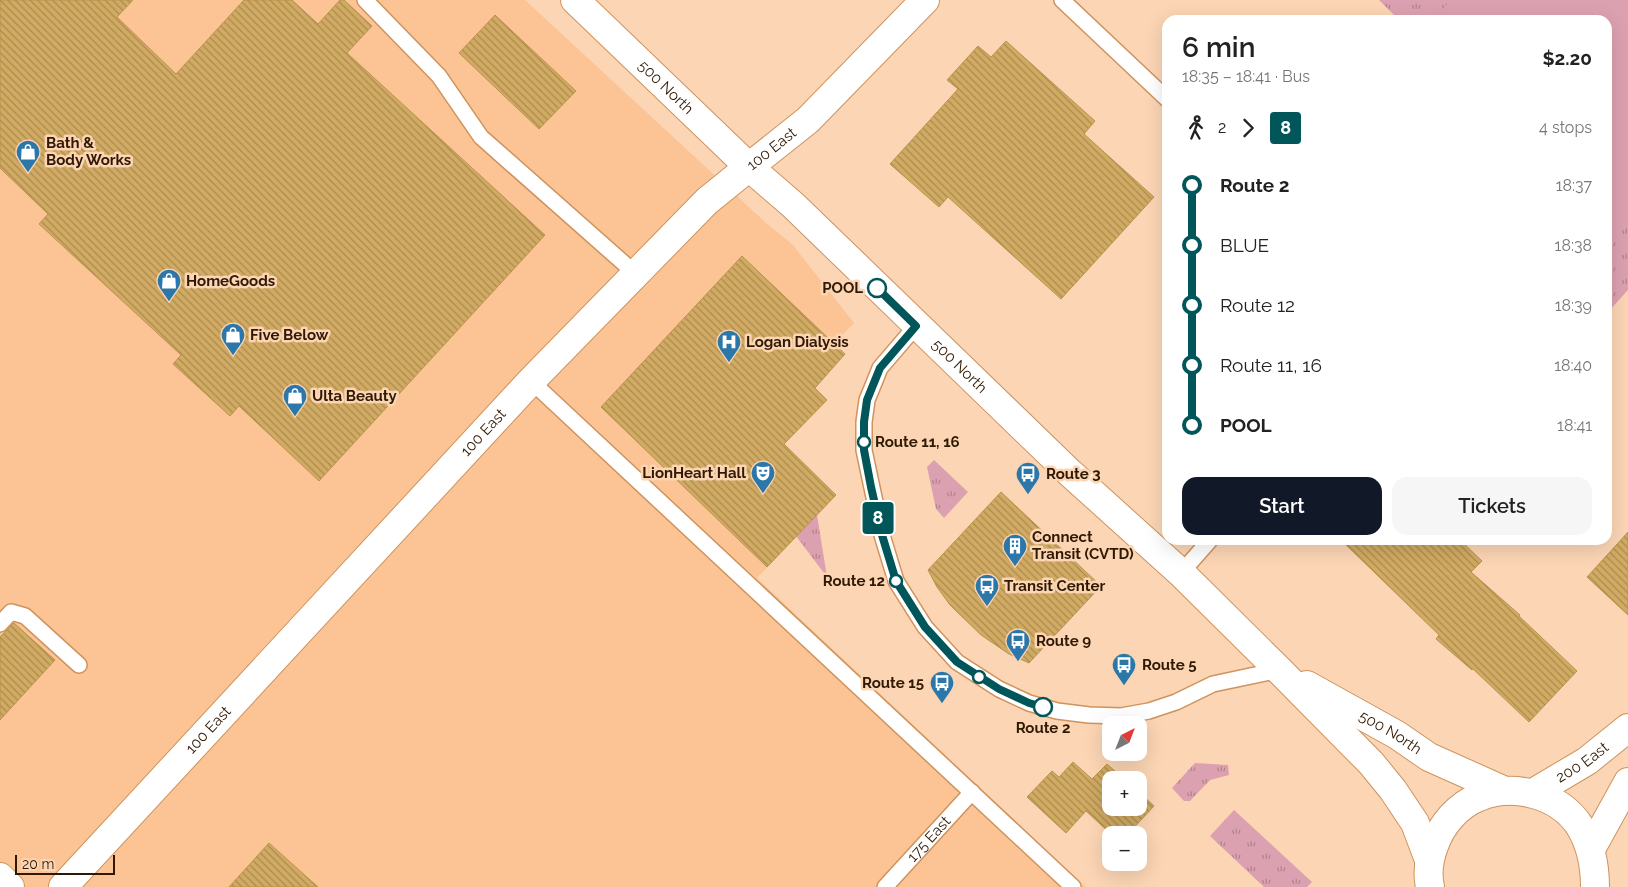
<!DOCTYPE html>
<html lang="en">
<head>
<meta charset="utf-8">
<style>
	body { margin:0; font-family:Raleway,sans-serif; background:#f6f6f6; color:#222; height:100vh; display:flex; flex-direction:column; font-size:19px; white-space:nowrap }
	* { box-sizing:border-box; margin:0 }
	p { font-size:16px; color:#767676 }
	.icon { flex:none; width:28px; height:28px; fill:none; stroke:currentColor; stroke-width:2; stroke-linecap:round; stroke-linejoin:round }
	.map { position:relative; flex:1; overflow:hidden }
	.sheet { position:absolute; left:1162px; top:15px; width:450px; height:530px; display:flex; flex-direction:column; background:#fff; border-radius:15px; box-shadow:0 5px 20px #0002 }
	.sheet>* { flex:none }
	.badge { padding:0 10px; border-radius:4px; font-size:18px; line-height:32px }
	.needle { width:32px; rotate:42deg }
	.fabs { position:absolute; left:1102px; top:716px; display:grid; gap:10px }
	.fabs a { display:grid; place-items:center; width:45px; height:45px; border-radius:10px; background:#fff; box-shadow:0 5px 20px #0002; font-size:25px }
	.scale { position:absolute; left:15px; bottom:12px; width:100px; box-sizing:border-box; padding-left:5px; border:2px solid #301903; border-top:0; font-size:14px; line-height:18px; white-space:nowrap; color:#301903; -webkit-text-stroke:4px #fbd5b4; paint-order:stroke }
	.map>.badge { position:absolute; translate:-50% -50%; box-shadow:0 0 0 2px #fff }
	.legs { display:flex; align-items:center; gap:8px; height:55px; padding:0 20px; font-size:16px }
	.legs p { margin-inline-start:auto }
	.head { display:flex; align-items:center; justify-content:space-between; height:85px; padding:0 20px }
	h1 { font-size:28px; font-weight:600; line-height:38px }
	.action { display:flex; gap:10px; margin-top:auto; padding:10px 20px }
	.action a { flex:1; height:58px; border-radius:15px; background:#111827; color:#fff; font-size:20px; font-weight:600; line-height:58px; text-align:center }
	.action a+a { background:#f6f6f6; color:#222 }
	ul { padding:0 20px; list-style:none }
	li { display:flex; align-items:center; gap:18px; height:60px; font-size:19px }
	li i { display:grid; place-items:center; width:8px; height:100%; margin:0 6px; background:currentColor }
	li i::after { content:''; width:12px; height:12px; margin:-6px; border:4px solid; border-radius:50%; background:#fff }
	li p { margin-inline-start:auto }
	li:first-child i { background:linear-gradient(#0000 50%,currentColor 0) }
	li:last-child i { background:linear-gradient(currentColor 50%,#0000 0) }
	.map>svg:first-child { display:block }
	.built { fill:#fcc494 }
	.grass { fill:url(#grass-tufts) }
	.green { fill:#dca1b0 }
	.building { fill:url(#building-back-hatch); stroke:#ba944c }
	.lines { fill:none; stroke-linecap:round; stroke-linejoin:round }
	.lane-casing { stroke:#cf935d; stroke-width:18 }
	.street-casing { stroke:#cf935d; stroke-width:30 }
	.secondary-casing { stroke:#cf935d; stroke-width:30 }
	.primary-casing { stroke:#cf935d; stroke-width:30 }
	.lane { stroke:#fff; stroke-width:15 }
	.street { stroke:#fff; stroke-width:28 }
	.secondary { stroke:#fff; stroke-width:28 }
	.primary { stroke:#fff; stroke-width:28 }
	.line-1-casing { stroke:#fff; stroke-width:11 }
	.line-1 { stroke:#015659; stroke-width:8 }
	.stop-1-dot { fill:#fff; stroke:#015659; stroke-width:2.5 }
	.labels { text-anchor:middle; stroke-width:5; stroke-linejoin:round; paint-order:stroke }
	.street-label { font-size:15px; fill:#301903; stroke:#fbd5b4 }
	.poi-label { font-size:15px; font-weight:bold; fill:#301903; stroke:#fbd5b4; text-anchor:start }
	.stop-label { font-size:15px; font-weight:bold; fill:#301903; stroke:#fbd5b4; text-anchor:end }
</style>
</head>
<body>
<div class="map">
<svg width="1628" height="887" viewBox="0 0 1628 887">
	<defs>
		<pattern id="grass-tufts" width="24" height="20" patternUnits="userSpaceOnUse" patternTransform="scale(1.25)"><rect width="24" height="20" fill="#dca1b0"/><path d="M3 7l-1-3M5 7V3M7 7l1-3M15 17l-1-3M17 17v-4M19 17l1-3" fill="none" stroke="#b3828d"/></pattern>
		<pattern id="building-back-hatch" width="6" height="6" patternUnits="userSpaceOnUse" patternTransform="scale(1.25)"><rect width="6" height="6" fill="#d1ab63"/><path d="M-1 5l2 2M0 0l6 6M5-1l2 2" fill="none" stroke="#aa8a4f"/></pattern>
	</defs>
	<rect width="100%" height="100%" fill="#fbd5b4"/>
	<!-- built -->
	<path class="built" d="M0,0H525L765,222L793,245L854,323L758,419L836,495L757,578L1086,887H0Z"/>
	<!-- grass -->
	<g class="grass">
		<path d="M1379,0H1628V290L1608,312V20H1399Z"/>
		<path d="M934,460L968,492L944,518L936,509L927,467Z"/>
		<path d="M817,515L827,577L796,536Z"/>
		<path d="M1195,763L1228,765L1229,775L1210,780L1190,801H1184L1172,788Z"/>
		<path d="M1234,810L1312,882L1307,887H1264L1210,836Z"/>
	</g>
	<!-- green -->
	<path class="green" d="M1451,0H1628V210L1608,231V20H1432Z"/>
	<!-- building -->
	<g class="building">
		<path d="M0,0H133L117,17L176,74L244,0H292L318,24L340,0H344L372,26L347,53L545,235L319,481L239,406L230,416L173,364L181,355L39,224L48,214L0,168Z"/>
		<path d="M495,15L576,91L539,129L459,53Z"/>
		<path d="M1006,41L1095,121L1084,134L1154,197L1061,299L948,197L939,207L890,164L958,89L947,80L978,46L991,57Z"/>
		<path d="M742,256L845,354L815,388L827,400L784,444L836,495L767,567L601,407Z"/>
		<path d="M1001,492L1101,586L1029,663L1009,654L981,635L950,605L937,587L928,570Z"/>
		<path d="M1628,532V615L1587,577Z"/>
		<path d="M1341,540H1460L1482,561L1471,572L1520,615L1519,616L1577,671L1529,722L1473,669L1472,670L1436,639L1439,635Z"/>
		<path d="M14,623L55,660L0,720V637Z"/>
		<path d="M1073,762L1092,779L1107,764L1125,780H1111V808H1139V792L1154,806L1127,835H1112L1086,811L1066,833L1027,797L1052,771L1059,777Z"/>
		<path d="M269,843L318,887H229Z"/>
	</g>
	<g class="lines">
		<defs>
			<g id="lane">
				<path d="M365,0L439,76L481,137L636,274"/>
				<path d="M1062,0L1168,100"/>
				<path d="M916,326L880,368L874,383L867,400L864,422V450L882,535L896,581L925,627L957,662L999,689L1029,703L1057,711L1089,715L1121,716L1149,711L1176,702L1213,684L1279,670"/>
				<path d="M531,381L1073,887"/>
				<path d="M1181,573L1210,540"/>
				<path d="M0,624L11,612L25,616L79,665"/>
				<path id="s1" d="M885,887L972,792"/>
			</g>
			<g id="street">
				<path id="s2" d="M749,167L808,120L925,0"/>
			</g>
			<g id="secondary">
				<path id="s3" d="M575,0L749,167L793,205L1069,472L1181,573L1279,670L1371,763L1393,790L1415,823L1429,860"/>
				<path id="s4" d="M1307,685L1397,735L1429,757L1505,791"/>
				<path id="s5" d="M1533,793L1587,761L1628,728"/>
				<path d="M1591,849L1628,782"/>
				<path id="s6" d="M63,887L531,381L707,201L749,167"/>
				<path d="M1430,887C1427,873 1429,859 1434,846C1441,825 1458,805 1479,797C1513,783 1558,794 1579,825C1591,844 1595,865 1595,887"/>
			</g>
			<path id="primary" d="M0,877L10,887"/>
		</defs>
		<!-- lane casing -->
		<use href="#lane" class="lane-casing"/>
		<!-- street casing -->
		<use href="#street" class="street-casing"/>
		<!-- secondary casing -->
		<use href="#secondary" class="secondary-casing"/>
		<!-- primary casing -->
		<use href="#primary" class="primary-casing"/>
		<!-- lane -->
		<use href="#lane" class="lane"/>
		<!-- street -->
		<use href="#street" class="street"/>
		<!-- secondary -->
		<use href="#secondary" class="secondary"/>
		<!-- primary -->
		<use href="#primary" class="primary"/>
	</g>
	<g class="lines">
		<defs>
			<path id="line-1" d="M877,288L916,326L880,368L867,400L864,422V450L871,487L882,535L896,581L925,627L957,662L999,689L1029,703L1043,707"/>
		</defs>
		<!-- line-1 casing -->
		<use href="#line-1" class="line-1-casing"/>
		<!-- line-1 -->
		<use href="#line-1" class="line-1"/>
	</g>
	<!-- icons -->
	<defs>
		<symbol id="shop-pin" viewBox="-11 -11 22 30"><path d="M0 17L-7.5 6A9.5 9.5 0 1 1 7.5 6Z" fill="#2b77aa" stroke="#fbd5b4"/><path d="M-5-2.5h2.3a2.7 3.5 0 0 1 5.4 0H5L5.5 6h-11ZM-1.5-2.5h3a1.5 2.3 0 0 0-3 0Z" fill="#fff"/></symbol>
		<symbol id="hospital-pin" viewBox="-11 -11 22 30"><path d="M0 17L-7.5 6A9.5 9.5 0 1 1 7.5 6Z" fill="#2b77aa" stroke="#fbd5b4"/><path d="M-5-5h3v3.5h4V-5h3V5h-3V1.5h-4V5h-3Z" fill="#fff"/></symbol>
		<symbol id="theatre-pin" viewBox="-11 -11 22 30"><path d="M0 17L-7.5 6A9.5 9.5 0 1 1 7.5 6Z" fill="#2b77aa" stroke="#fbd5b4"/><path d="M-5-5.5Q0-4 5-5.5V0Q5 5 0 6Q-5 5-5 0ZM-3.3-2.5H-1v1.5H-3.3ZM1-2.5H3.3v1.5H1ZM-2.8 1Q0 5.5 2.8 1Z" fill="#fff"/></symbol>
		<symbol id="bus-pin" viewBox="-11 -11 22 30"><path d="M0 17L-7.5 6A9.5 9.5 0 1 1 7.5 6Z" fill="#2b77aa" stroke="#fbd5b4"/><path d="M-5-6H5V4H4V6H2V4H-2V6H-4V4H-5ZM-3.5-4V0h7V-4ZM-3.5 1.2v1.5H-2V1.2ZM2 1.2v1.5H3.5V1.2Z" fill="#fff"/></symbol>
		<symbol id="building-pin" viewBox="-11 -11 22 30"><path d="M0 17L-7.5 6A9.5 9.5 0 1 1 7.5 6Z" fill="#2b77aa" stroke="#fbd5b4"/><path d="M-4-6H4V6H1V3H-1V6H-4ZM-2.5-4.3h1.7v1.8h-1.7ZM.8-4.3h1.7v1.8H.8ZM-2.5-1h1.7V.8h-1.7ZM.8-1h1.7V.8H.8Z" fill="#fff"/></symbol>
	</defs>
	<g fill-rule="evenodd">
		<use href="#shop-pin" x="14" y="138" width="28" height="38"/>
		<use href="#shop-pin" x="155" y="267" width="28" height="38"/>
		<use href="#shop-pin" x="219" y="321" width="28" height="38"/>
		<use href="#hospital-pin" x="715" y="328" width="28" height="38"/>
		<use href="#shop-pin" x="281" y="382" width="28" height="38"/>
		<use href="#theatre-pin" x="749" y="459" width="28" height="38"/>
		<use href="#bus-pin" x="1014" y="460" width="28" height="38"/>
		<use href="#building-pin" x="1001" y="532" width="28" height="38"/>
		<use href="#bus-pin" x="973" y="572" width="28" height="38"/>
		<use href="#bus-pin" x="1004" y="627" width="28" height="38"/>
		<use href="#bus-pin" x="1110" y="651" width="28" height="38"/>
		<use href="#bus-pin" x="928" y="669" width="28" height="38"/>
	</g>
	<!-- markers -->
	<g class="stop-1-dot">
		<circle cx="877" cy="288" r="9"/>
		<circle cx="864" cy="442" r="6"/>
		<circle cx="896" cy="581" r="6"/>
		<circle cx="979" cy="677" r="6"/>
		<circle cx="1043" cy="707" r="9"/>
	</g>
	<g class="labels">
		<!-- street labels -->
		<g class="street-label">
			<text dy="5" stroke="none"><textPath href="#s3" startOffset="126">500 North</textPath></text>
			<text dy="5" stroke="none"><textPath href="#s2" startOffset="29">100 East</textPath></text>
			<text dy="5" stroke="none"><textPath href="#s3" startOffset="531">500 North</textPath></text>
			<text dy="5" stroke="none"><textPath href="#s6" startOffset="619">100 East</textPath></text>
			<text dy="5" stroke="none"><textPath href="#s6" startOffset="214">100 East</textPath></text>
			<text dy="5" stroke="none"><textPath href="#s4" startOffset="96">500 North</textPath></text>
			<text dy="5" stroke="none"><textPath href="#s5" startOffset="58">200 East</textPath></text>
			<text dy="5" stroke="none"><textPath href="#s1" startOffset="65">175 East</textPath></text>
		</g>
		<!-- poi labels -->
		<g class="poi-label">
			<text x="46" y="148">Bath &amp;<tspan x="46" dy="17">Body Works</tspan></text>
			<text x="186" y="286">HomeGoods</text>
			<text x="250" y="340">Five Below</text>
			<text x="746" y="347">Logan Dialysis</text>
			<text x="312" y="401">Ulta Beauty</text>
			<text x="746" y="478" text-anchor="end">LionHeart Hall</text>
			<text x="1046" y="479">Route 3</text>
			<text x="1032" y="542">Connect<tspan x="1032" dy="17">Transit (CVTD)</tspan></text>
			<text x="1004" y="591">Transit Center</text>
			<text x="1036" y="646">Route 9</text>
			<text x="1142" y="670">Route 5</text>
			<text x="924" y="688" text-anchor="end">Route 15</text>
		</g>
		<!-- stop labels -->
		<g class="stop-label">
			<text x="863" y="293">POOL</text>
			<text x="875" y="447" text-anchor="start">Route 11, 16</text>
			<text x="885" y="586">Route 12</text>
			<text x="1043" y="733" text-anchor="middle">Route 2</text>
		</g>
	</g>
</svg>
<div class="fabs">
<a><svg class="needle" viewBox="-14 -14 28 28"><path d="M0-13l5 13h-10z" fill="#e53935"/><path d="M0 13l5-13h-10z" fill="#767676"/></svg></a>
<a>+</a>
<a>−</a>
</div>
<div class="scale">20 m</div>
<b class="badge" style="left:878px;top:518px;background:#015659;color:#fff">8</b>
<section class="sheet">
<div class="head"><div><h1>6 min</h1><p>18:35 – 18:41 · Bus</p></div><b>$2.20</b></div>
<div class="legs"><svg class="icon" aria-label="walk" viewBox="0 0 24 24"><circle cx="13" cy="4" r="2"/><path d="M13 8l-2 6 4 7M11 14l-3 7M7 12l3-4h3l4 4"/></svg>2<svg class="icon" aria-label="forward" viewBox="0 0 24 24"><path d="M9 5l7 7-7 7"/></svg><b class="badge" style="background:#015659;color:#fff">8</b><p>4 stops</p></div>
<ul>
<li><i style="color:#015659"></i><b>Route 2</b><p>18:37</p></li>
<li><i style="color:#015659"></i><span>BLUE</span><p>18:38</p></li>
<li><i style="color:#015659"></i><span>Route 12</span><p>18:39</p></li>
<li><i style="color:#015659"></i><span>Route 11, 16</span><p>18:40</p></li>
<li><i style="color:#015659"></i><b>POOL</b><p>18:41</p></li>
</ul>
<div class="action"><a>Start</a><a>Tickets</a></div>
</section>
</div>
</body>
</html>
